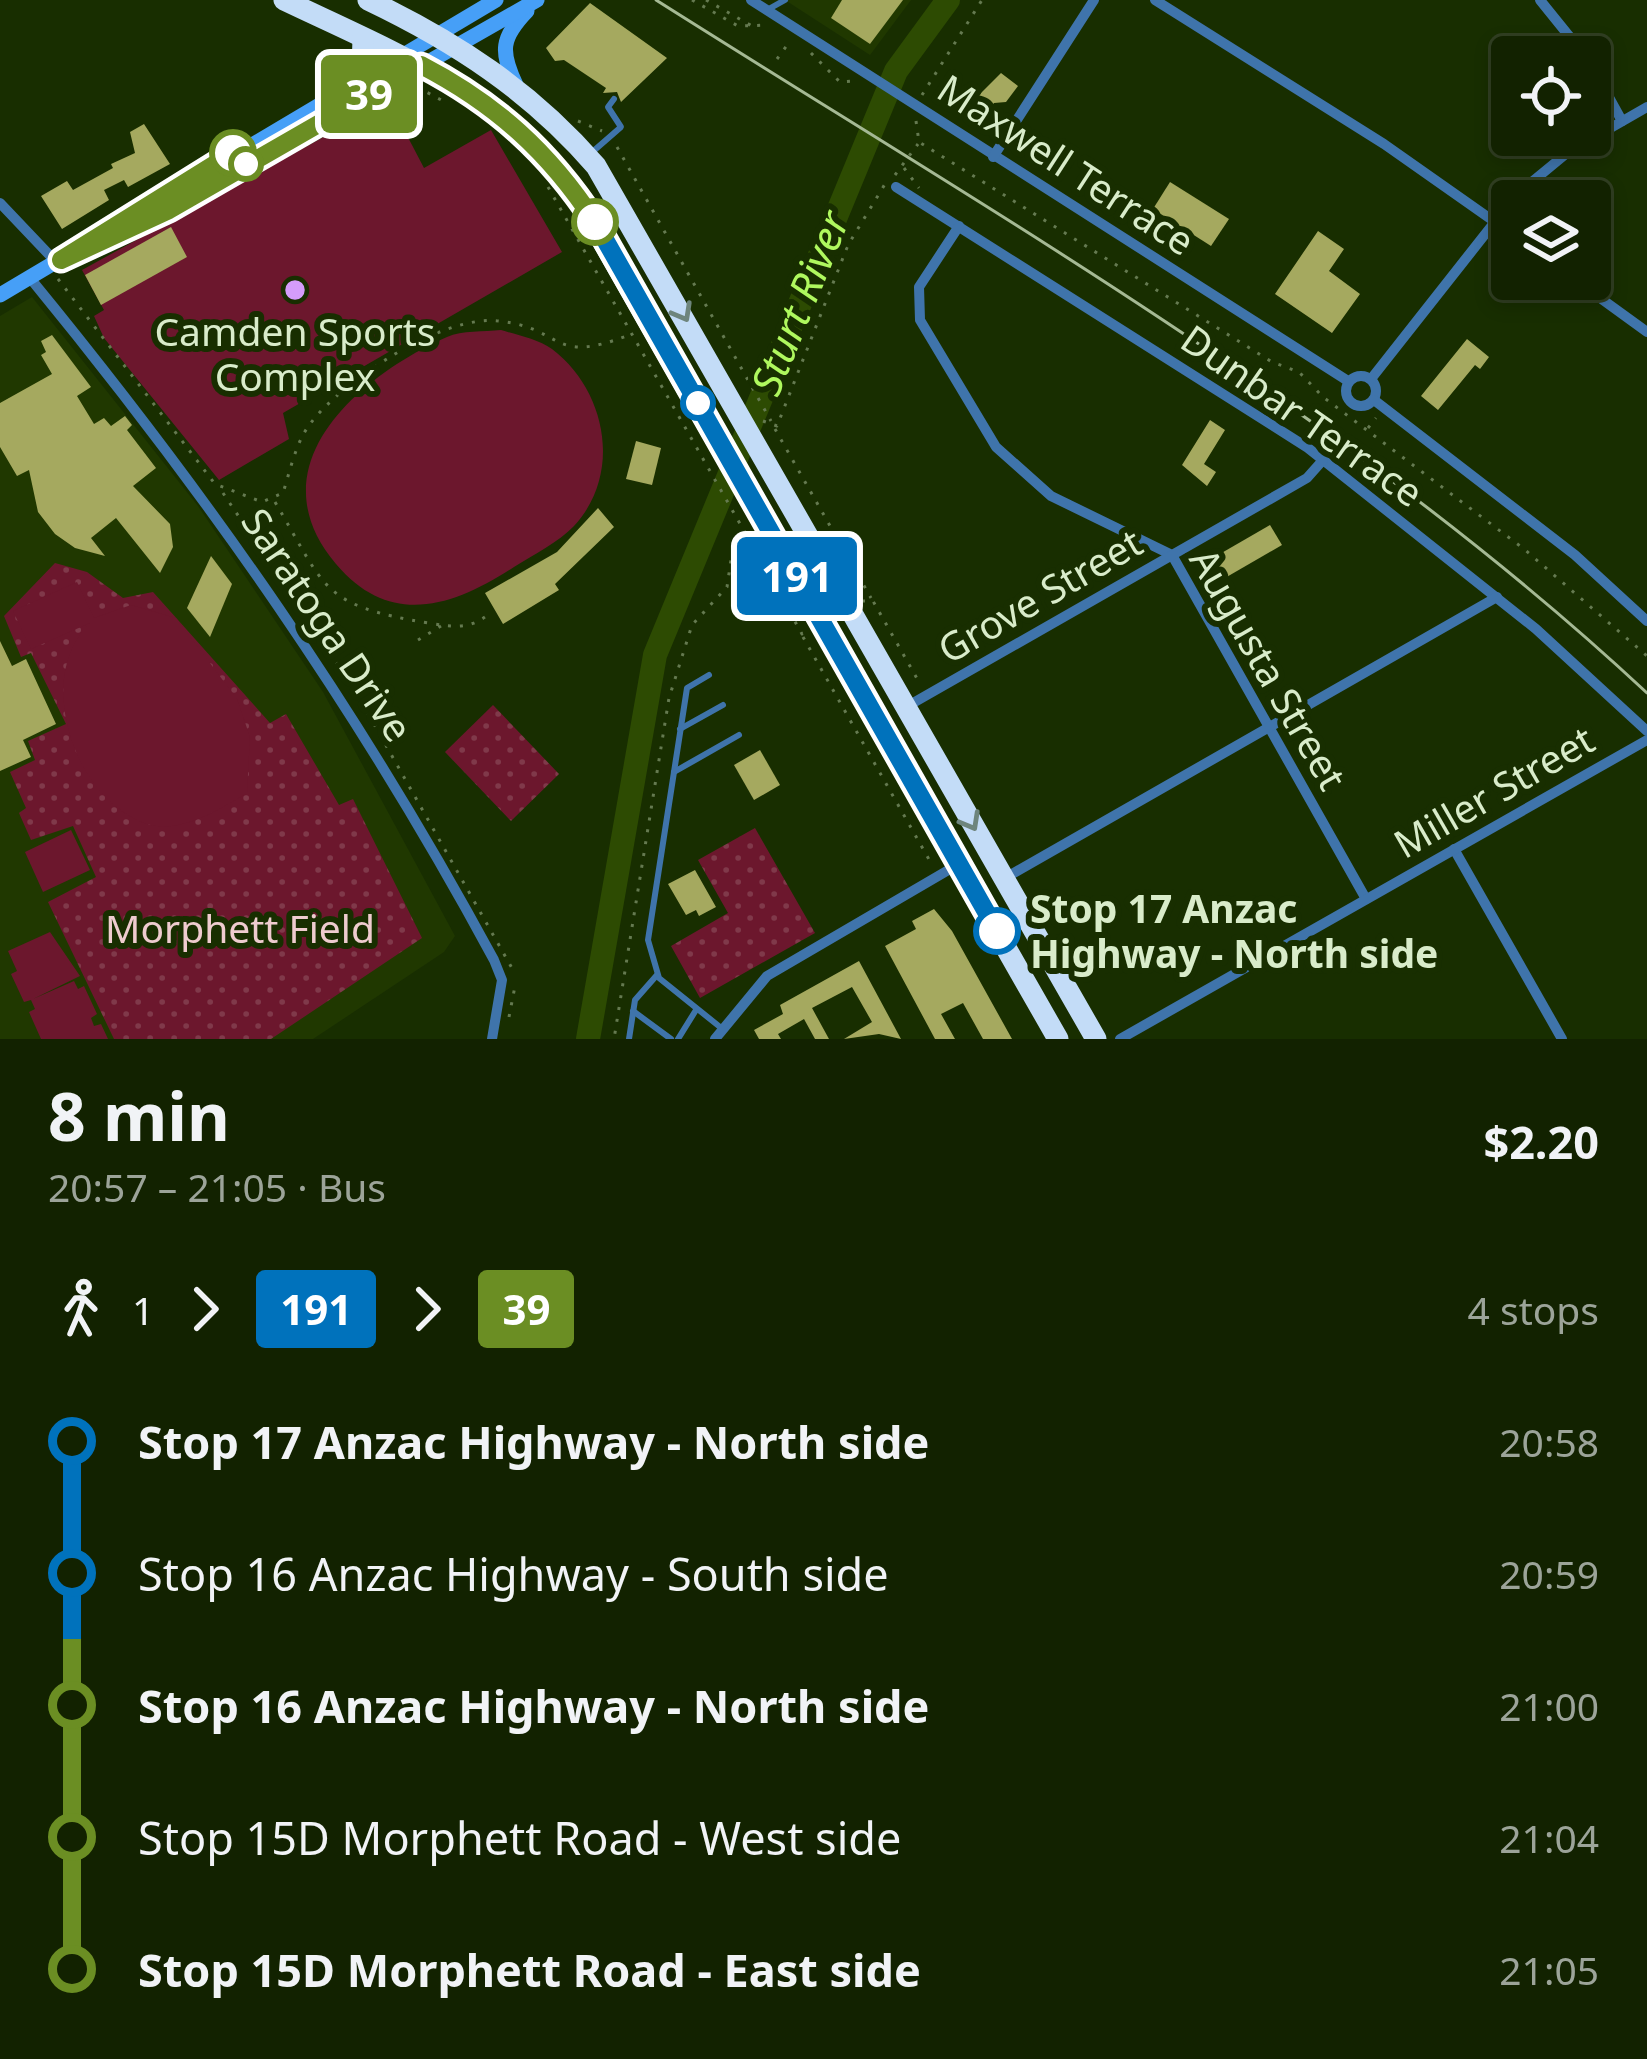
<!DOCTYPE html>
<html lang="en">
<head>
<meta charset="utf-8">
<style>
	body { margin:0; font-family:"Noto Sans",sans-serif; background:#1b2a0a; color:#f1f3f6; height:100vh; display:flex; flex-direction:column; font-size:45px; white-space:nowrap }
	* { box-sizing:border-box; margin:0 }
	p { font-size:39px; color:#9ca499 }
	.icon { flex:none; width:66px; height:66px; fill:none; stroke:currentColor; stroke-width:2; stroke-linecap:round; stroke-linejoin:round }
	.map { position:relative; height:1039px; overflow:hidden }
	.drawer { display:flex; flex-direction:column; background:#122200; flex:1 }
	.drawer>* { flex:none }
	.badge { padding:0 24px; border-radius:9px; font-size:42px; line-height:78px }
	.buttons { position:absolute; left:1491px; top:36px; display:grid; gap:24px }
	.buttons a { display:grid; place-items:center; width:120px; height:120px; border-radius:12px; background:#122200; box-shadow:0 6px 18px #0003,0 0 0 3px #313f22; font-size:60px }
	.map>.badge { position:absolute; translate:-50% -50%; box-shadow:0 0 0 6px #fff }
	.legs { display:flex; align-items:center; gap:18px; height:132px; padding:0 48px; font-size:39px }
	.legs p { margin-inline-start:auto }
	.headline { display:flex; align-items:center; justify-content:space-between; height:204px; padding:0 48px }
	h1 { font-size:66px; font-weight:700; line-height:90px }
	ul { padding:0 48px; list-style:none }
	li { display:flex; align-items:center; gap:42px; height:132px; font-size:45px }
	li i { display:grid; place-items:center; width:18px; height:100%; margin:0 15px; background:currentColor }
	li i::after { content:''; width:30px; height:30px; margin:-15px; border:9px solid; border-radius:50%; background:#122200 }
	li p { margin-inline-start:auto }
	li:first-child i { background:linear-gradient(#0000 50%,currentColor 0) }
	li:last-child i { background:linear-gradient(currentColor 50%,#0000 0) }
	.map>svg:first-child { display:block }
	.built { fill:#203800 }
	.park { fill:url(#park-dots) }
	.pitch { fill:#6c172d }
	.lines { fill:none; stroke-linecap:round; stroke-linejoin:round }
	.river { stroke:#2d4b02; stroke-width:24 }
	.building { fill:#a5a95f }
	.path { stroke:#657a50; stroke-width:3; stroke-dasharray:3 9; stroke-linecap:butt }
	.lane { stroke:#3f74ab; stroke-width:6 }
	.street { stroke:#3f74ab; stroke-width:10 }
	.secondary { stroke:#469ff7; stroke-width:15 }
	.highway { stroke:#c3dcf7; stroke-width:21 }
	.tram { stroke:#a5b994; stroke-width:3 }
	.oneway { stroke:#6e857c }
	.line-1-casing { stroke:#fff; stroke-width:27 }
	.line-2-casing { stroke:#fff; stroke-width:27 }
	.line-1 { stroke:#0072bc; stroke-width:18 }
	.line-2 { stroke:#6b8e23; stroke-width:18 }
	.stop-2-dot { fill:#fff; stroke:#6b8e23; stroke-width:6 }
	.poi-dot { fill:#d59cfb; stroke:#182e00; stroke-width:4.5 }
	.stop-1-dot { fill:#fff; stroke:#0072bc; stroke-width:6 }
	.labels { text-anchor:middle; stroke-width:12; stroke-linejoin:round; paint-order:stroke }
	.street-label { font-size:39px; fill:#d9ecca; stroke:#182e00 }
	.poi-label { font-size:39px; fill:#d9ecca; stroke:#182e00 }
	.stop-label { font-size:39px; font-weight:bold; fill:#d9ecca; stroke:#182e00; text-anchor:start }
	.park-label { font-size:39px; fill:#efcccf; stroke:#182e00 }
	.water-label { font-size:42px; font-style:italic; fill:#aff85e; stroke:#182e00 }
</style>
</head>
<body>
<div class="map">
<svg width="1647" height="1039" viewBox="0 0 1647 1039">
	<defs>
		<pattern id="park-dots" width="8" height="8" patternUnits="userSpaceOnUse" patternTransform="scale(3)"><rect width="8" height="8" fill="#6c172d"/><path d="M2 2h.1M6 6h.1" fill="none" stroke="#80394a" stroke-width="1.8" stroke-linecap="round"/></pattern>
	</defs>
	<rect width="100%" height="100%" fill="#182e00"/>
	<!-- built -->
	<g class="built">
		<path d="M785,0H911L870,55Z"/>
		<path d="M32,297L198,506L323,692L455,936L444,952L313,1039H0V316Z"/>
	</g>
	<!-- park -->
	<g class="park">
		<path d="M55,563L87,572L123,598L153,592L270,723L286,714L339,805L353,799L422,938L271,1039H114L48,902L96,877L73,826L31,840L19,813L26,808L10,772L35,760L28,741L66,724L31,653L21,657L4,616Z"/>
		<path d="M493,705L559,774L511,821L445,752Z"/>
		<path d="M755,828L815,933L700,998L671,946L728,913L698,860Z"/>
	</g>
	<!-- pitch -->
	<g class="pitch">
		<path d="M389,101L424,168L491,130L562,252L283,413L289,439L219,480L104,338L94,316L104,310L82,270Z"/>
		<path d="M501,330C517,335 538,339 552,349C606,390 623,473 574,526C559,542 533,555 514,567C454,606 391,629 336,564C253,466 359,376 447,337C462,330 484,332 501,330Z"/>
		<path d="M77,582L94,618L131,605L176,618L237,699L250,737L247,793C218,810 178,836 144,823C73,796 34,677 90,623L31,649L13,611Z"/>
		<path d="M71,830L90,870L43,892L25,852Z"/>
		<path d="M50,932L80,976L33,999L74,981L78,989L84,986L97,1014L91,1018L94,1026L101,1024L108,1039H41L29,1012L35,1009L31,1000L24,1002L11,974L17,971L8,951Z"/>
	</g>
	<g class="lines">
		<!-- river -->
		<path class="river" d="M588,1039L655,655L896,71L948,0"/>
	</g>
	<!-- building -->
	<g class="building">
		<path d="M842,0H903L870,44L831,18Z"/>
		<path d="M590,3L667,58L621,102L617,92L603,93L606,88L564,60L555,61L546,48Z"/>
		<path d="M1001,73L1018,86L1006,102L994,103L986,114L971,103Z"/>
		<path d="M144,124L170,164L128,187L124,180L104,190L109,200L62,229L41,196L67,181L73,190L113,168L111,164L135,153L130,132Z"/>
		<path d="M1170,182L1229,219L1211,246L1153,209Z"/>
		<path d="M171,227L187,257L101,305L85,275Z"/>
		<path d="M1318,231L1344,249L1329,271L1360,294L1332,333L1275,294Z"/>
		<path d="M52,335L91,387L77,396L94,424L104,418L111,426L125,416L132,425L127,430L156,468L133,486L170,524L173,547L160,573L116,518L91,538L105,556L75,548L55,534L38,512L29,470L17,476L0,447V403L52,374L41,355L46,352L41,341Z"/>
		<path d="M1467,339L1489,357L1480,369L1475,365L1438,410L1421,396Z"/>
		<path d="M1210,420L1225,430L1204,464L1216,472L1207,486L1182,465Z"/>
		<path d="M636,441L661,448L652,485L626,479Z"/>
		<path d="M598,508L614,527L555,584L559,590L503,624L485,593L557,552Z"/>
		<path d="M1270,525L1282,545L1218,582L1206,562Z"/>
		<path d="M211,556L232,584L210,637L187,608Z"/>
		<path d="M0,641L12,666L26,659L56,724L23,740L31,757L0,771Z"/>
		<path d="M760,750L780,785L754,800L734,765Z"/>
		<path d="M695,870L716,907L699,916L696,910L686,915L668,884Z"/>
		<path d="M934,909L952,931L1012,1039H983L963,1003L941,1014L955,1039H935L885,946L916,929L912,921Z"/>
		<path d="M859,961L901,1039L879,1034L844,1039L872,1022L852,987L812,1008L829,1039H815L804,1019L778,1034L781,1039H759L754,1030L783,1014L780,1005Z"/>
	</g>
	<g class="lines">
		<!-- path -->
		<g class="path">
			<path d="M692,0L738,26L769,25"/>
			<path d="M706,0L752,26"/>
			<path d="M811,53L840,82L855,81"/>
			<path d="M777,59L790,41"/>
			<path d="M417,87L445,102"/>
			<path d="M922,95L982,0"/>
			<path d="M578,121L602,131"/>
			<path d="M916,121L919,142L1272,362L1299,372L1323,397L1524,549L1647,656"/>
			<path d="M617,147L771,421"/>
			<path d="M904,168L919,188"/>
			<path d="M895,175L918,144"/>
			<path d="M548,187L747,536L732,553L727,587L692,625L669,698L614,1039"/>
			<path d="M58,279L215,484L262,502L283,493C290,471 296,442 310,424C342,381 443,314 499,321C565,328 550,366 629,335"/>
			<path d="M763,421L777,426L848,245L885,184"/>
			<path d="M1368,428L1376,418"/>
			<path d="M775,429L871,598"/>
			<path d="M223,493L353,687L513,970"/>
			<path d="M275,502C327,590 321,605 428,623C452,627 471,630 490,613"/>
			<path d="M748,538L802,634L807,631"/>
			<path d="M862,601H873L919,682"/>
			<path d="M803,637L931,863"/>
			<path d="M418,640L441,626"/>
			<path d="M509,1017L515,986"/>
		</g>
		<!-- lane -->
		<g class="lane">
			<path d="M767,10L785,0"/>
			<path d="M590,154L621,127L608,107L614,99"/>
			<path d="M709,675L687,688L648,940L659,978L720,1027"/>
			<path d="M680,729L723,705"/>
			<path d="M674,772L739,735"/>
			<path d="M633,1011L671,1039"/>
			<path d="M629,1039L635,1000L657,975"/>
			<path d="M678,1039L696,1010"/>
		</g>
		<!-- street -->
		<g class="street">
			<path d="M751,0L1348,381"/>
			<path d="M1155,0L1384,144L1512,234"/>
			<path d="M1540,0L1586,57"/>
			<path d="M1590,63L1622,121"/>
			<path d="M993,157L1094,0"/>
			<path d="M896,187L1308,448L1536,629L1647,731"/>
			<path d="M0,203L57,263"/>
			<path d="M959,226L919,287L920,320L996,447L1051,496L1172,555L1366,899"/>
			<path d="M30,278C208,495 360,712 494,960L502,980L492,1039"/>
			<path d="M1574,279L1647,332"/>
			<circle cx="1361" cy="391" r="15"/>
			<path d="M1371,379L1516,195L1567,153L1647,107"/>
			<path d="M1374,400L1575,555L1647,621"/>
			<path d="M906,707L1307,478L1323,460"/>
			<path d="M1454,849L1562,1039"/>
			<path d="M1005,878L1497,597"/>
			<path d="M715,1039L767,976L957,865"/>
			<path d="M1120,1039L1647,740"/>
		</g>
		<!-- secondary -->
		<g class="secondary">
			<path d="M516,85C500,51 501,38 527,11"/>
			<path d="M113,236L169,210L537,0"/>
			<path d="M0,295L496,0"/>
		</g>
		<!-- highway -->
		<g class="highway">
			<path d="M284,0C387,49 493,91 568,181L1058,1039"/>
			<path d="M368,0C456,42 531,91 596,166L1096,1039"/>
			<path d="M349,85L362,71L363,38"/>
		</g>
		<!-- tram -->
		<path class="tram" d="M656,0C997,216 1351,416 1647,693"/>
	</g>
	<!-- one-way arrows -->
	<defs><path id="oneway-chevron" d="M-2-3.5L2.5 0L-2 3.5" fill="none" stroke-width="1.6" stroke-linecap="round" stroke-linejoin="round" transform="scale(3)"/></defs>
	<g class="oneway">
		<use href="#oneway-chevron" transform="translate(683 313) rotate(61)"/>
		<use href="#oneway-chevron" transform="translate(971 822) rotate(61)"/>
	</g>
	<g class="lines">
		<defs>
			<path id="line-1" d="M595,222L997,931"/>
			<path id="line-2" d="M233,153L61,260L169,210L421,65C496,104 549,152 595,222"/>
		</defs>
		<!-- line-1 casing -->
		<use href="#line-1" class="line-1-casing"/>
		<!-- line-2 casing -->
		<use href="#line-2" class="line-2-casing"/>
		<!-- line-1 -->
		<use href="#line-1" class="line-1"/>
		<!-- line-2 -->
		<use href="#line-2" class="line-2"/>
	</g>
	<!-- markers -->
	<g class="stop-2-dot">
		<circle cx="233" cy="153" r="21"/>
		<circle cx="246" cy="164" r="15"/>
		<circle cx="595" cy="222" r="21"/>
	</g>
	<circle class="poi-dot" cx="295" cy="290" r="12"/>
	<g class="stop-1-dot">
		<circle cx="698" cy="403" r="15"/>
		<circle cx="997" cy="931" r="21"/>
	</g>
	<g class="labels">
		<!-- street labels -->
		<g class="street-label">
			<text transform="translate(1066 165) rotate(33)" y="14">Maxwell Terrace</text>
			<text transform="translate(1302 416) rotate(35)" y="14">Dunbar Terrace</text>
			<text transform="translate(1040 596) rotate(-30)" y="14">Grove Street</text>
			<text transform="translate(327 625) rotate(56)" y="14">Saratoga Drive</text>
			<text transform="translate(1268 669) rotate(60)" y="14">Augusta Street</text>
			<text transform="translate(1494 792) rotate(-30)" y="14">Miller Street</text>
		</g>
		<!-- poi labels -->
		<g class="poi-label">
			<text x="295" y="346">Camden Sports<tspan x="295" dy="45">Complex</tspan></text>
		</g>
		<!-- stop labels -->
		<g class="stop-label">
			<text x="1030" y="923">Stop 17 Anzac<tspan x="1030" dy="45">Highway - North side</tspan></text>
		</g>
		<!-- park labels -->
		<g class="park-label">
			<text x="240" y="943">Morphett Field</text>
		</g>
		<!-- water labels -->
		<g class="water-label">
			<text transform="translate(800 303) rotate(-68)" y="15">Sturt River</text>
		</g>
	</g>
</svg>
<div class="buttons">
<a><svg class="icon" aria-label="locate" viewBox="0 0 24 24"><circle cx="12" cy="12" r="6"/><path d="M12 2v4M12 18v4M2 12h4M18 12h4"/></svg></a>
<a><svg class="icon" aria-label="layers" viewBox="0 0 24 24"><path d="M12 4l9 5-9 5-9-5zM3 14l9 5 9-5"/></svg></a>
</div>
<b class="badge" style="left:797px;top:576px;background:#0072bc;color:#fff">191</b>
<b class="badge" style="left:369px;top:94px;background:#6b8e23;color:#fff">39</b>
</div>
<section class="drawer">
<div class="headline"><div><h1>8 min</h1><p>20:57 – 21:05 · Bus</p></div><b>$2.20</b></div>
<div class="legs"><svg class="icon" aria-label="walk" viewBox="0 0 24 24"><circle cx="13" cy="4" r="2"/><path d="M13 8l-2 6 4 7M11 14l-3 7M7 12l3-4h3l4 4"/></svg>1<svg class="icon" aria-label="forward" viewBox="0 0 24 24"><path d="M9 5l7 7-7 7"/></svg><b class="badge" style="background:#0072bc;color:#fff">191</b><svg class="icon" aria-label="forward" viewBox="0 0 24 24"><path d="M9 5l7 7-7 7"/></svg><b class="badge" style="background:#6b8e23;color:#fff">39</b><p>4 stops</p></div>
<ul>
<li><i style="color:#0072bc"></i><b>Stop 17 Anzac Highway - North side</b><p>20:58</p></li>
<li><i style="color:#0072bc"></i><span>Stop 16 Anzac Highway - South side</span><p>20:59</p></li>
<li><i style="color:#6b8e23"></i><b>Stop 16 Anzac Highway - North side</b><p>21:00</p></li>
<li><i style="color:#6b8e23"></i><span>Stop 15D Morphett Road - West side</span><p>21:04</p></li>
<li><i style="color:#6b8e23"></i><b>Stop 15D Morphett Road - East side</b><p>21:05</p></li>
</ul>
</section>
</body>
</html>
